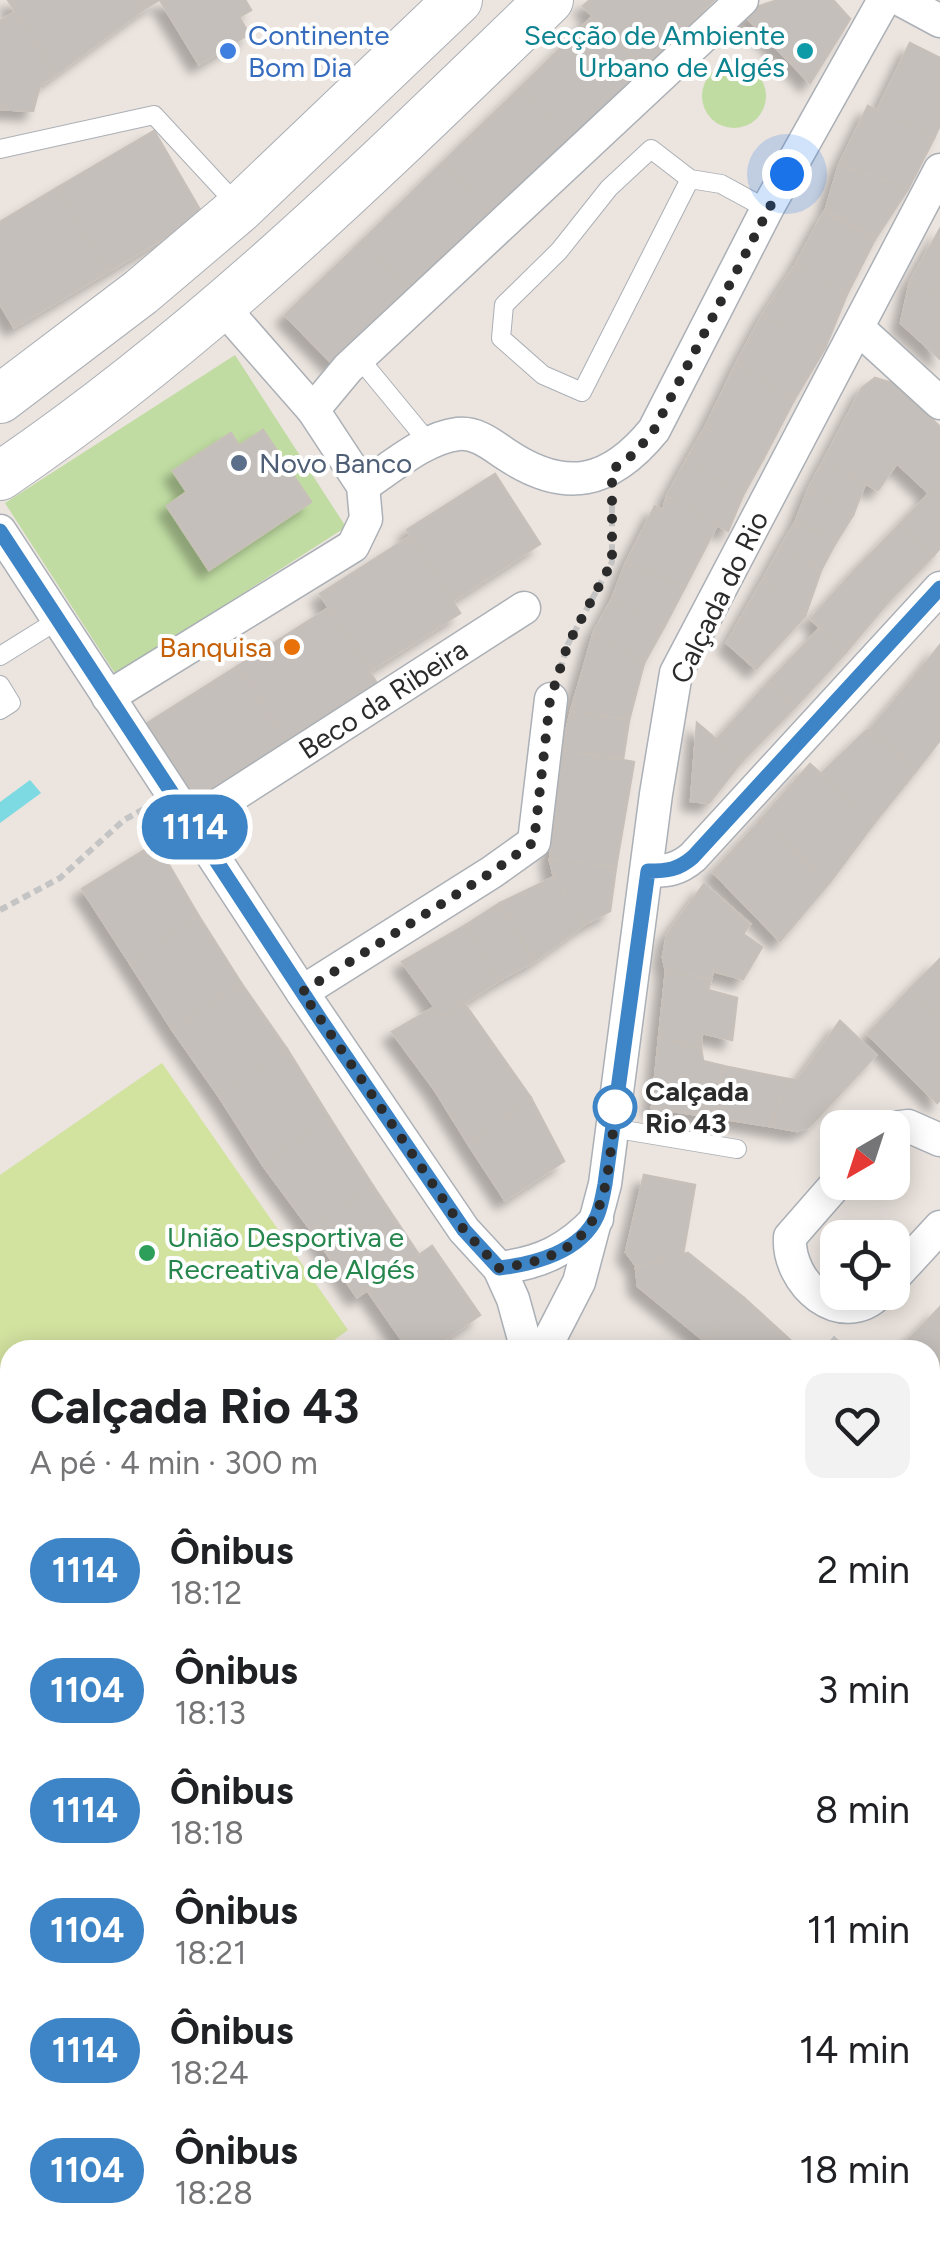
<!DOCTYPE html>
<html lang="pt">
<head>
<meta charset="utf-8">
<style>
	body { margin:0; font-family:Figtree,sans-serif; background:#f2f2f2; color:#202124; height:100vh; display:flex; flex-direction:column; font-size:38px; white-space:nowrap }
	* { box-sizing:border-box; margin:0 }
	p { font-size:32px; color:#757577 }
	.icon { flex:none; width:55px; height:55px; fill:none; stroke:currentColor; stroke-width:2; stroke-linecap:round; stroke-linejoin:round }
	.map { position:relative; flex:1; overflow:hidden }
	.side { position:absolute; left:0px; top:1340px; width:940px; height:910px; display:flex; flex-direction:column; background:#fff; border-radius:30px 30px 0 0; box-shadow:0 5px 25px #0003 }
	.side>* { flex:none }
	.badge { padding:0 20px; border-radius:32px; font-size:35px; line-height:65px }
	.needle { width:65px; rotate:219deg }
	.fabs { position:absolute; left:820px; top:1110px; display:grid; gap:20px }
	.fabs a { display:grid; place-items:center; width:90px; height:90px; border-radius:20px; background:#fff; box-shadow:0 5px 25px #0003; font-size:50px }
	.you { position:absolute; width:50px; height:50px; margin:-25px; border:8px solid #fff; border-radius:50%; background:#1a73e8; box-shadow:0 0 0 15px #1a73e833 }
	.map>.badge { position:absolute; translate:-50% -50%; box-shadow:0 0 0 5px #fff }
	.round { display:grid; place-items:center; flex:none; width:105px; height:105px; border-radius:20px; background:#f2f2f2 }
	.overview { display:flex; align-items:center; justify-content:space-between; height:170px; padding:0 30px }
	h1 { font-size:48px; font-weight:700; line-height:75px }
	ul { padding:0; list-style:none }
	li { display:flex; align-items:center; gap:30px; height:120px; padding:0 30px }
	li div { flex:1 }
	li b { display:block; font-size:38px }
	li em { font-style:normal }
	li .badge { min-width:110px; font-weight:700; text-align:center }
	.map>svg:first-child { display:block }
	.green { fill:#c0dca2 }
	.pitch { fill:#d2e29f }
	.water { fill:#7edae2 }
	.building { fill:#c4bfba; stroke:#c7bfb9; stroke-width:2.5; filter:url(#shadow) }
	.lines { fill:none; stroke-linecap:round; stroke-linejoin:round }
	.lane-casing { stroke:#abb0b6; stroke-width:20 }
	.street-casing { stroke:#abb0b6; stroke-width:35 }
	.secondary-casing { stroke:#abb0b6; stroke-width:50 }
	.path { stroke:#c4c4c4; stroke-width:6; stroke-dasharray:8 5; stroke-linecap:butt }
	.lane { stroke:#fff; stroke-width:18 }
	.street { stroke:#fff; stroke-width:32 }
	.secondary { stroke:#fff; stroke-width:48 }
	.line-casing { stroke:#fff; stroke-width:22 }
	.line { stroke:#3d85c6; stroke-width:15 }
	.walk { stroke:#2b2b2b; stroke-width:10; stroke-dasharray:0 18 }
	.shop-dot { fill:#3f7fe0; stroke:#fff; stroke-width:4 }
	.culture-dot { fill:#0f9aa8; stroke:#fff; stroke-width:4 }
	.service-dot { fill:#5c6f8a; stroke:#fff; stroke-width:4 }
	.food-dot { fill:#e8710a; stroke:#fff; stroke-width:4 }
	.stop-dot { fill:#fff; stroke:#3d85c6; stroke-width:5 }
	.leisure-dot { fill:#2e9e5b; stroke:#fff; stroke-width:4 }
	.labels { text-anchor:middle; stroke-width:8; stroke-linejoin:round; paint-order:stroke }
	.shop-label { font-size:28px; fill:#366cbe; stroke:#fff; text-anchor:start }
	.culture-label { font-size:28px; fill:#0d838f; stroke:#fff; text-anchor:end }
	.service-label { font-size:28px; fill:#4e5e75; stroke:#fff; text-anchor:start }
	.street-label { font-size:28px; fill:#2b2b2b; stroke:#fff }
	.food-label { font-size:28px; fill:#c56008; stroke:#fff; text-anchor:end }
	.stop-label { font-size:28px; font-weight:bold; fill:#2b2b2b; stroke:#fff; text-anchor:start }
	.leisure-label { font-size:28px; fill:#27864d; stroke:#fff; text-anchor:start }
</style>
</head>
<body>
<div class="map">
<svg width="940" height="2250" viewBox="0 0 940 2250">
	<defs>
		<filter id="shadow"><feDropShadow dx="-9" dy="9" stdDeviation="5" flood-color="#0004"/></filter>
	</defs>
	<rect width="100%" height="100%" fill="#ebe4df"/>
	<!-- green -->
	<g class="green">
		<circle cx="734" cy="96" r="32"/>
		<path d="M235,355L346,527L116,675L5,503Z"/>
		<path d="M940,2181V2241L928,2250H852L864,2240H930V2188Z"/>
	</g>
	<!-- pitch -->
	<path class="pitch" d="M162,1063L348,1330L320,1350H10V1564L0,1571V1175Z"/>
	<!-- water -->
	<path class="water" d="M30,780L41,793L0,823V802Z"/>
	<!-- building -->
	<g class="building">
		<path d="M8,0H139L144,9L56,74Z"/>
		<path d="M139,0H159L144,9Z"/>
		<path d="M160,0H245L251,10L239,17L249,34L199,64Z"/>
		<path d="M590,0H714L644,68L583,6Z"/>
		<path d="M778,0H833L850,19L810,83L742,12Z"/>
		<path d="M15,12L56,74L40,85L33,111L0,109V21Z"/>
		<path d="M593,16L644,68L569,141L519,89Z"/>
		<path d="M910,43L940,58V125L934,138L877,111Z"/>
		<path d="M519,89L569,141L492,216L441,164Z"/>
		<path d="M868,106L934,138L908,189L839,165Z"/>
		<path d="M154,131L203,215L107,272L57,188Z"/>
		<path d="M441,164L492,216L414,292L363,240Z"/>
		<path d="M839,165L908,189L875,239L826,209Z"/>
		<path d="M57,188L107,272L14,327L0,304V222Z"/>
		<path d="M824,212L875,239L847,294L796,264Z"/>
		<path d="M940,229V297L910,282Z"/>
		<path d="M363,240L414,292L336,367L285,315Z"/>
		<path d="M796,264L847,294L825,348L762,316Z"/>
		<path d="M910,282L940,297V359L901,323Z"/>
		<path d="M762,316L825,348L794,400L736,364Z"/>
		<path d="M736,364L794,400L763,459L705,428Z"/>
		<path d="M875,378L896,384L940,427V482L929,493L897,463L878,490L823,462L862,388Z"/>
		<path d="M705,428L763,459L743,495L686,461Z"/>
		<path d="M263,430L311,502L209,570L167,506L187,492L173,471L231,433L239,446Z"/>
		<path d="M686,461L743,495L728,531L667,496Z"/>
		<path d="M823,462L865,484L853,515L808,490Z"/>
		<path d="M495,474L540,544L452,601L407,530Z"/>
		<path d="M940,482V548L934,555L901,523Z"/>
		<path d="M808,490L853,515L836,542L796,521Z"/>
		<path d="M667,496L717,525L685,587L626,563L655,506L663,511Z"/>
		<path d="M796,521L836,542L821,570L781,547Z"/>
		<path d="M901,523L934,555L888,602L854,571Z"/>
		<path d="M411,536L460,613L369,671L320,594Z"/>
		<path d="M781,547L821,570L805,616L764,578Z"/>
		<path d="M626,563L685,587L664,627L612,599Z"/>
		<path d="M854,571L888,602L846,652L811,619Z"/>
		<path d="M764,578L805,616L756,669L727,643Z"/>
		<path d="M612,599L664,627L644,663L594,632Z"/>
		<path d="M329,608L378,685L287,743L238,666Z"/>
		<path d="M820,628L846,652L796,706L769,682Z"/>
		<path d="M594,632L644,663L629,720L571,711Z"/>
		<path d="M940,645V688L920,670Z"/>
		<path d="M238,666L287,743L192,804L143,726Z"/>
		<path d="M920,670L940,688V740L916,771L870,730Z"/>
		<path d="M769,682L796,706L742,761L716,740Z"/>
		<path d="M571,711L629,720L623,759L562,750Z"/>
		<path d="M697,723L742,761L709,803L691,801Z"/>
		<path d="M867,730L916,771L875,822L820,775Z"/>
		<path d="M562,750L634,762L616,867L550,860Z"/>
		<path d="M810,764L875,822L830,882L760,821Z"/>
		<path d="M760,821L830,882L780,941L713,872Z"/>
		<path d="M156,843L198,915L130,963L82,889Z"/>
		<path d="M550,860L616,867L610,911L585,924L554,877Z"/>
		<path d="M554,877L585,924L534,961L500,903Z"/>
		<path d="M704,884L750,924L743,934L762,947L743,979L713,971L711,979L666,971L663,957L667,935Z"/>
		<path d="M500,903L534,961L498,981L466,925Z"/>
		<path d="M198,915L241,983L172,1029L130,963Z"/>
		<path d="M466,925L498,981L442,1017L402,962Z"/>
		<path d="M940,959V1018L910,989Z"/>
		<path d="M666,971L711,979L708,990L737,998L732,1040L702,1033L701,1048L659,1038Z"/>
		<path d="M241,983L287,1049L219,1096L172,1029Z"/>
		<path d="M910,989L940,1018V1100L937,1103L868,1034Z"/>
		<path d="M464,1003L531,1098L469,1145L435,1090L392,1032L435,1007L442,1017Z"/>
		<path d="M840,1021L876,1055L809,1127L797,1131L770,1126L788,1079L798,1080Z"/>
		<path d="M659,1038L701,1048L703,1061L723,1066L713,1117L652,1108Z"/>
		<path d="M287,1049L329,1117L263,1165L219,1096Z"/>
		<path d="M723,1066L788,1079L770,1126L713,1117Z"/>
		<path d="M531,1098L564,1161L505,1200L469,1145Z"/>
		<path d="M329,1117L373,1186L311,1230L263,1165Z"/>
		<path d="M644,1175L695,1185L683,1254L638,1268L626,1252Z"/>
		<path d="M373,1186L419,1255L357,1297L311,1230Z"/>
		<path d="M432,1246L480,1315L429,1350H409L368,1291Z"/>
		<path d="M688,1253L744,1298L706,1342L638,1286L636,1268Z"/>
		<path d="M744,1298L801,1350H714L706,1342Z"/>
		<path d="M940,1307V1396L930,1405V1350H899Z"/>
		<path d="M930,1519L940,1526V1607L930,1601Z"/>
		<path d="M940,1750V1910L930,1902V1763Z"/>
		<path d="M0,1886H10V1930L0,1929Z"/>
		<path d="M930,1952L940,1957V2090L930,2098Z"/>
		<path d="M10,1981V2010L0,2004Z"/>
		<path d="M9,2216L10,2240H32L42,2250H0V2225Z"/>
		<path d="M78,2240H87L97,2250H68Z"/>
		<path d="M307,2240H444L472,2250H302Z"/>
		<path d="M611,2240H700L695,2250H630Z"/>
	</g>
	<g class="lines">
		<defs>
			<g id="lane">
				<path d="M0,149L154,115L240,208"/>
				<path d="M690,179L582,392L543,375L501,338L504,305L559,251L609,188L651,149L690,179L721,184L767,209"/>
				<path d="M359,358L429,443"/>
				<path d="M0,656L58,620"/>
				<path d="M0,685L11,703L0,710"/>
				<path d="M612,1128L737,1149"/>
			</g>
			<g id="street">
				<path d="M901,0L940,21"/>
				<path d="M858,328L940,403"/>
				<path d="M313,410L348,368L742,0"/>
				<path d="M363,486C391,468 424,438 458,434C477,432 492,445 507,455C566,494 610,484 654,430L767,209L884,0"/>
				<path d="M0,531L302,992L464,1230L499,1268L513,1299L527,1350"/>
				<path d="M108,697L353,546L366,519L363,486L313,410L221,305"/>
				<path d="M192,822L524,608"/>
				<path d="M648,871C667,871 678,870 693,857L940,588"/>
				<path d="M302,992L492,872L534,842L551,699"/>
				<path d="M892,1128L908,1126L940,1140"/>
				<path d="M838,1182L790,1237C787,1283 841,1332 880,1292"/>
				<path d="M499,1268C541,1263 568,1250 597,1219"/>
				<path d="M892,1279L940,1227"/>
				<path d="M544,1350L579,1282L605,1184L656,794L676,673L940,170"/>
				<path d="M930,1713L940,1703"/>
				<path d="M0,1851L10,1852"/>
				<path d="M930,1920L940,1926"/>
				<path d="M930,2123L940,2113"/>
				<path d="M0,2158L10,2163"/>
				<path d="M151,2240L169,2250"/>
				<path d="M249,2250L255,2240"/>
				<path d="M774,2250L788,2240"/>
			</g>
			<g id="secondary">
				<path d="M0,399L141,292L240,208L458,0"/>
				<path d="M0,476C201,340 375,168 549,0"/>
			</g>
		</defs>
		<!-- lane casing -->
		<use href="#lane" class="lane-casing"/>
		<!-- street casing -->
		<use href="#street" class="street-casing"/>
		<!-- secondary casing -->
		<use href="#secondary" class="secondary-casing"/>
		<!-- path -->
		<g class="path">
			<path d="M560,670L568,644L612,562V505"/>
			<path d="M0,910L60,878L124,820L146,808"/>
			<path d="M832,1338L845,1350"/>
			<path d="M930,1467L940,1474"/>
		</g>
		<!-- lane -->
		<use href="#lane" class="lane"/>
		<!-- street -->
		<use href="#street" class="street"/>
		<!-- secondary -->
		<use href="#secondary" class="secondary"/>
	</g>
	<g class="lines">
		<defs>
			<path id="line" d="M0,531L322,1022L464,1230L499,1268C534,1264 581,1252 597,1216C601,1207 603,1195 605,1184L648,871C667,871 678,870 693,857L940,588"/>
		</defs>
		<!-- line casing -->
		<use href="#line" class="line-casing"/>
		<!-- line -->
		<use href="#line" class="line"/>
		<!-- walk -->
		<path class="walk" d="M615,1107L618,1094C603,1189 617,1254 499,1268L464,1230L302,992L492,872L534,842L550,700L568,644L612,562V470L635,453L654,430L787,174"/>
	</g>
	<!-- markers -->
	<circle class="shop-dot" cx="228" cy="51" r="10"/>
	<circle class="culture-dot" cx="805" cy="51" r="10"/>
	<circle class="service-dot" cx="239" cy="463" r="10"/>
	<circle class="food-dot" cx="292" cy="647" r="10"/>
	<circle class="stop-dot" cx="615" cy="1107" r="20"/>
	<circle class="leisure-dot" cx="147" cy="1253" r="10"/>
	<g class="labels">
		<!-- shop labels -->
		<g class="shop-label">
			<text x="248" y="45">Continente<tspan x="248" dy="32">Bom Dia</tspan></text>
		</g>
		<!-- culture labels -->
		<g class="culture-label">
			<text x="785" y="45">Secção de Ambiente<tspan x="785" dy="32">Urbano de Algés</tspan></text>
		</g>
		<!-- service labels -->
		<g class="service-label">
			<text x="259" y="473">Novo Banco</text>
		</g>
		<!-- street labels -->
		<g class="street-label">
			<text transform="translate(719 597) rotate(-64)" y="10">Calçada do Rio</text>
			<text transform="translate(383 699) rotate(-33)" y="10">Beco da Ribeira</text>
		</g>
		<!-- food labels -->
		<g class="food-label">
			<text x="272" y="657">Banquisa</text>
		</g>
		<!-- stop labels -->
		<g class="stop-label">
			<text x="645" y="1101">Calçada<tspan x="645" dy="32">Rio 43</tspan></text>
		</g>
		<!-- leisure labels -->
		<g class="leisure-label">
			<text x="167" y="1247">União Desportiva e<tspan x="167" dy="32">Recreativa de Algés</tspan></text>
		</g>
	</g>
</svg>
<div class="fabs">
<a><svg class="needle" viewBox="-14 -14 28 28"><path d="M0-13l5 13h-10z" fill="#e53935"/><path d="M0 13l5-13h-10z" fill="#757577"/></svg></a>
<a><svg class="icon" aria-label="locate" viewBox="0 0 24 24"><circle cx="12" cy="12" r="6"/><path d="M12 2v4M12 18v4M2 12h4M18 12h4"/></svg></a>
</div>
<div class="you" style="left:787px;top:174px"></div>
<b class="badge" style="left:195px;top:827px;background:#3d85c6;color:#fff">1114</b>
<section class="side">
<div class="overview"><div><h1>Calçada Rio 43</h1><p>A pé · 4 min · 300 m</p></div><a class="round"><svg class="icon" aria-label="heart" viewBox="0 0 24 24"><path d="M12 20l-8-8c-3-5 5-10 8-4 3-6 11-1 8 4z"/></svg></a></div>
<ul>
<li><span class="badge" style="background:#3d85c6;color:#fff">1114</span><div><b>Ônibus</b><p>18:12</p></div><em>2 min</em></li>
<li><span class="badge" style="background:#3d85c6;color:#fff">1104</span><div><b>Ônibus</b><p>18:13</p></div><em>3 min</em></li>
<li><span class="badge" style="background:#3d85c6;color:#fff">1114</span><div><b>Ônibus</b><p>18:18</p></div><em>8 min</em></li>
<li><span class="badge" style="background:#3d85c6;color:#fff">1104</span><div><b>Ônibus</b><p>18:21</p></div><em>11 min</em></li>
<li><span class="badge" style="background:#3d85c6;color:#fff">1114</span><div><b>Ônibus</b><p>18:24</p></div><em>14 min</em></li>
<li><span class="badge" style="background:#3d85c6;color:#fff">1104</span><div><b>Ônibus</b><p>18:28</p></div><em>18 min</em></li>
</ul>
</section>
</div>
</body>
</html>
